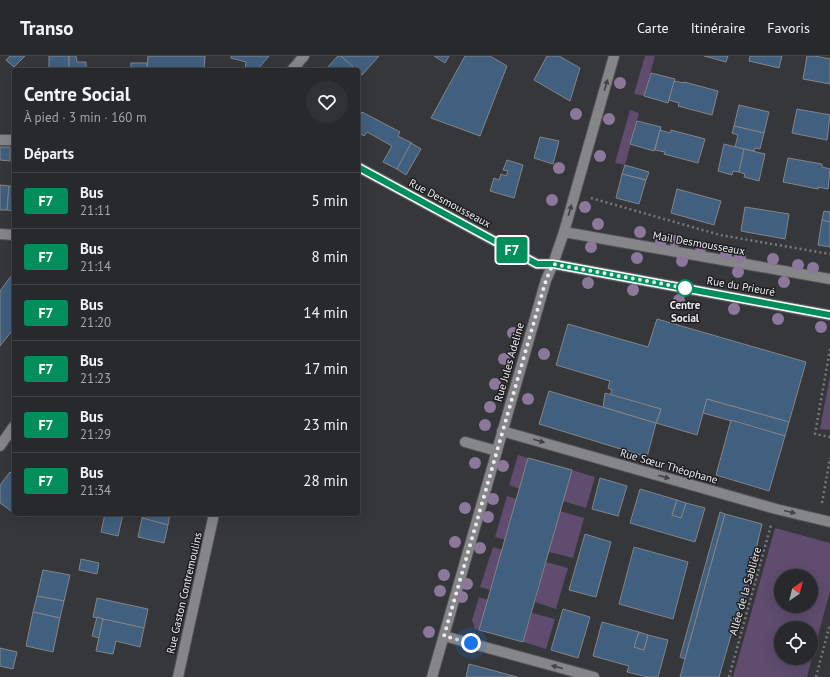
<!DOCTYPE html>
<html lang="fr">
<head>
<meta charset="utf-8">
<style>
	body { margin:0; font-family:"PT Sans",sans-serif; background:#303134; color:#f1f3f6; height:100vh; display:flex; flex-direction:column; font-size:15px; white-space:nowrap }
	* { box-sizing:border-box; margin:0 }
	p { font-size:13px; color:#a5a6a9 }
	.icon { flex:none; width:22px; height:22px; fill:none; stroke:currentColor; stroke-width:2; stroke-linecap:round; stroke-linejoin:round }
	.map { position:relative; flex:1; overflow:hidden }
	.side { position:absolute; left:12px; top:12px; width:348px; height:448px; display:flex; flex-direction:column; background:#28292c; border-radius:4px; box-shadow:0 4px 16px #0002,0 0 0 1px #444548 }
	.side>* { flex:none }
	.badge { padding:0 8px; border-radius:3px; font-size:14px; line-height:26px }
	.needle { width:26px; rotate:35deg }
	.tools { position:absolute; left:774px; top:513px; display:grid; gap:8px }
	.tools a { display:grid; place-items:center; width:44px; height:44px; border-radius:50%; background:#28292c; box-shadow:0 4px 16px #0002,0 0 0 1px #444548; font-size:20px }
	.you { position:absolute; width:20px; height:20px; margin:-10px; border:3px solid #fff; border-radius:50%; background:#1a73e8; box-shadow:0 0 0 6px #1a73e833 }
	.map>.badge { position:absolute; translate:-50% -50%; box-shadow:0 0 0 2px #fff }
	h2 { padding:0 12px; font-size:15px; line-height:36px }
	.round { display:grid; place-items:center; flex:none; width:42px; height:42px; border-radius:21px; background:#303134 }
	.headline { display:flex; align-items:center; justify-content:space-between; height:68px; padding:0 12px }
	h1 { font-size:19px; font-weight:600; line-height:30px }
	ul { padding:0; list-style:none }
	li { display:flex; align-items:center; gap:12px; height:56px; padding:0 12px; border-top:1px solid #444548 }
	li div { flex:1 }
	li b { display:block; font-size:15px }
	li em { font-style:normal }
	li .badge { min-width:44px; font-weight:700; text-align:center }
	header { display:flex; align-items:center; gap:24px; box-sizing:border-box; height:56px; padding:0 20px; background:#28292c; border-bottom:1px solid #444548 }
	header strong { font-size:19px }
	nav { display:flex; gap:22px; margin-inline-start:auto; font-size:14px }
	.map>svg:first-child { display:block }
	.green { fill:#5f4c6e; fill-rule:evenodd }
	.building { fill:#415f7e; stroke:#838588 }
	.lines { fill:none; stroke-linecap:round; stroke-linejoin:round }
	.minor-casing { stroke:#535457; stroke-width:12 }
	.path { stroke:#7a7a7d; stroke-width:2.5; stroke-dasharray:2 3; stroke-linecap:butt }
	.minor { stroke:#868688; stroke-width:10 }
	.tree { fill:#8b789b }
	.oneway { fill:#424244 }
	.line-casing { stroke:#fff; stroke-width:9 }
	.line { stroke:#008f5c; stroke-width:6 }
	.walk { stroke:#ececee; stroke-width:4; stroke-dasharray:0 7.2 }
	.stop-dot { fill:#fff; stroke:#008f5c; stroke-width:2 }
	.labels { text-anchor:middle; stroke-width:3; stroke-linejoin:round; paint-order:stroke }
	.street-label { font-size:11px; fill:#ececee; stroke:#1e1e20 }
	.stop-label { font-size:11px; font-weight:bold; fill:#ececee; stroke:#1e1e20 }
</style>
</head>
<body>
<header>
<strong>Transo</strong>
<nav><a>Carte</a><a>Itinéraire</a><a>Favoris</a></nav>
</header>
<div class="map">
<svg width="830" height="621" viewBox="0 0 830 621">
	<rect width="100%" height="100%" fill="#36373a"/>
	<!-- green -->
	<g class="green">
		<path d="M645,0H655L644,40L634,38Z"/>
		<path d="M630,54L639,57L625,109L615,107Z"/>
		<path d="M830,320V374L820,373Z"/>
		<path d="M518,399L528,402L520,433L509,429Z"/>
		<path d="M572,414L595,421L586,452L563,445Z"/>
		<path d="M507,440L517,443L505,484L495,481Z"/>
		<path d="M560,455L584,462L573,502L549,496Z"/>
		<path d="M775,472L830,487V535L807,621H733ZM781,520H811V550H781ZM781,572H811V602H781Z"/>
		<path d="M493,491L502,494L491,534L480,531Z"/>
		<path d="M754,498L758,499L746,544L742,542Z"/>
		<path d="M546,506L568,512L556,553L535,546Z"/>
		<path d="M479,541L488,544L479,574L475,573L472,564Z"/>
		<path d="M532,557L555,563L546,593L523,586Z"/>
	</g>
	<!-- building -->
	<g class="building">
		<path d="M10,0H25L14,11L6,4Z"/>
		<rect x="49" y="0" width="20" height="14"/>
		<path d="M69,0H76L77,6H86V14H69Z"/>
		<path d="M148,0H205L204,14H147Z"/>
		<path d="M231,0H269L257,14H245L246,6L231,2Z"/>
		<path d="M338,0H341L357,14H325Z"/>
		<path d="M341,0H379L362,19Z"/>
		<path d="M434,0H449L445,7Z"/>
		<path d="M465,0H490L507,10L480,80L431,62Z"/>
		<path d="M547,0H559L580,12L570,45L534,24Z"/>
		<path d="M704,0H728L726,6Z"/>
		<path d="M750,0H782L779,12L749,5Z"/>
		<path d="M807,0H815L830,3V28L803,23Z"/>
		<rect x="131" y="7" width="16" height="7"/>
		<path d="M651,17L675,23L668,47L644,40Z"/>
		<path d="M674,25L684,27V26L718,35L712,59L678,50L679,47L669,44Z"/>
		<path d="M739,49L769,56L764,77L734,70Z"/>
		<path d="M797,53L830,59L827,84L792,77Z"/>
		<path d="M362,56L400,76L398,80L412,87L397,113L383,106L392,90L367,76L364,80L358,76V63Z"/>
		<path d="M637,65L661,71L654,95L630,88Z"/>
		<path d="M734,70L764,77L760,93L755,92L754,95L735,91L738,79L732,77Z"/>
		<path d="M660,74L670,77L671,74L705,83L698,107L664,98L665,96L655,94Z"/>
		<path d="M540,81L559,85L553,108L534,102Z"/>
		<path d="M411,87L421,93L406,119L397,113Z"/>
		<path d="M724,88L744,93L739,116L733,115L732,119L718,115Z"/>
		<path d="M0,91H10V105L0,104Z"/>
		<path d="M744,93L765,98L759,125L744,121L745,118L739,116Z"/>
		<path d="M788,102L822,108V111L830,113L828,133L818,131V133L783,126Z"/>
		<path d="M507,104L523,109L514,142L490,135L494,122L499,124L501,118L506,120L508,115L503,114Z"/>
		<path d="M625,109L649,116L646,124L622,118Z"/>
		<path d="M622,118L646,124L639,148L616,142Z"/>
		<path d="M0,129L9,130L7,154H0Z"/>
		<path d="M9,130H14V155L7,154Z"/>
		<path d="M677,133L721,145L714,169L671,157Z"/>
		<path d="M745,151L789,158L785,183L741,175Z"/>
		<path d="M824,155L830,156V166L822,164Z"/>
		<path d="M822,164L830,166V191L818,189Z"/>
		<path d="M14,216V277L11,276L0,290V235Z"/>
		<path d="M657,263L806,306L789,366L707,343L697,379L656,367L661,353L610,339L612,334L608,332L610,325L556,309L568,268L648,291Z"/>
		<path d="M549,335L656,367L647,401L539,368Z"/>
		<path d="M605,337L661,353L656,367L603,351Z"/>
		<path d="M707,343L789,366L785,380L703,357Z"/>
		<path d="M731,364L785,380L769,435L716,419Z"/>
		<path d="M528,402L572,414L523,586L479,574Z"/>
		<path d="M10,416L14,419V457L0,447V429Z"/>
		<path d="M600,422L627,430L618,460L592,453Z"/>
		<path d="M640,433L677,444L672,459L681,462L686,447L705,452L695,486L630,467Z"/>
		<path d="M677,444L686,447L681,462L672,459Z"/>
		<path d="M720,456L725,458L685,603L680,601Z"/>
		<path d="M105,458H123L118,480L101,476Z"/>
		<path d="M143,458H170L168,469L142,462Z"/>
		<path d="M725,458L762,468L757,489L719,621H680Z"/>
		<path d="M142,462L168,469L164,487L138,481Z"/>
		<path d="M585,478L611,486L596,541L569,534Z"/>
		<path d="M634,491L688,506L673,563L619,548Z"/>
		<path d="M81,503L99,507L97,518L79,514Z"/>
		<path d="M43,514L70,519L64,545L37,540Z"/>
		<path d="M37,540L64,545L60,562L33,556Z"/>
		<path d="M97,542L148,553L144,572L93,561Z"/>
		<path d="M563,553L590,561L578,602L551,594Z"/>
		<path d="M33,556L60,562L53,596L26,590Z"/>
		<path d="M97,561L103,563L99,582L92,580Z"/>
		<path d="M103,563L144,572L140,591L116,585L113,598L96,595Z"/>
		<path d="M602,566L639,576L634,591L644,594L648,579L668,584L658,621H648L627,616L629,610L593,600Z"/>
		<path d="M639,576L648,579L644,594L634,591Z"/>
		<path d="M0,592L17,596L13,613L0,610Z"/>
		<path d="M469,608L517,621H466Z"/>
	</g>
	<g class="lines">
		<defs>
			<g id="minor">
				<path d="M292,14L304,0"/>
				<path d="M0,84H14"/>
				<path d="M358,111L537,208H553L830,259"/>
				<path d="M564,176L830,223"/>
				<path d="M0,178L14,179"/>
				<path d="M502,375L776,453L830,466"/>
				<path d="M465,386L497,395"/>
				<path d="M0,390L14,370"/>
				<path d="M444,580L594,621"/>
				<path d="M178,621L214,458"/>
				<path d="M432,621L546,224L553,208L564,176L614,0"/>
			</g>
		</defs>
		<!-- minor casing -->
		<use href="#minor" class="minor-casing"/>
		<!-- path -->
		<g class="path">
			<path d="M591,142L720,179L830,198"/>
			<path d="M830,293L815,378L830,381"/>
			<path d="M822,447L830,402"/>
			<path d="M729,621L771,469"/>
			<path d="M816,621L830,568"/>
		</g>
		<!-- minor -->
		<use href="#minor" class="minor"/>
	</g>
	<!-- trees -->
	<g class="tree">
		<circle cx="620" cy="27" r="6"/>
		<circle cx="576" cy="58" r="6"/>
		<circle cx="609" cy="63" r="6"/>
		<circle cx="600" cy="100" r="6"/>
		<circle cx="559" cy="112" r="6"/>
		<circle cx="552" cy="144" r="6"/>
		<circle cx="585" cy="151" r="6"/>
		<circle cx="598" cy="168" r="6"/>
		<circle cx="640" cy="176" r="6"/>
		<circle cx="661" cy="185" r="6"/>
		<circle cx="675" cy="185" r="6"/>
		<circle cx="591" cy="191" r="6"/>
		<circle cx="701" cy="191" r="6"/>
		<circle cx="726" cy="198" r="6"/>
		<circle cx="740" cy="201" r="6"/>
		<circle cx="637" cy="202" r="6"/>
		<circle cx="773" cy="203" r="6"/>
		<circle cx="682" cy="205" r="6"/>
		<circle cx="798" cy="209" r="6"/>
		<circle cx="813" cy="212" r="6"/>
		<circle cx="738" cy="216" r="6"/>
		<circle cx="784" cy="226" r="6"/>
		<circle cx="588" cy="227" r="6"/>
		<circle cx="633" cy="234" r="6"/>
		<circle cx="679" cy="244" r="6"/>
		<circle cx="734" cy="253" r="6"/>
		<circle cx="778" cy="263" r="6"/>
		<circle cx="821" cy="271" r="6"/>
		<circle cx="513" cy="277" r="6"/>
		<circle cx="544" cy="298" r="6"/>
		<circle cx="504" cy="303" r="6"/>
		<circle cx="495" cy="328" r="6"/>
		<circle cx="528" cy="343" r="6"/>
		<circle cx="490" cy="351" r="6"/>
		<circle cx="485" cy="369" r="6"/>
		<circle cx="475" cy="407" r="6"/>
		<circle cx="503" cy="410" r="6"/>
		<circle cx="493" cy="443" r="6"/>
		<circle cx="465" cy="452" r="6"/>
		<circle cx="488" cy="461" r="6"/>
		<circle cx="455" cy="486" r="6"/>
		<circle cx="480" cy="492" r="6"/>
		<circle cx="444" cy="519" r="6"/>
		<circle cx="467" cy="528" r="6"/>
		<circle cx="440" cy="535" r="6"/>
		<circle cx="462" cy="541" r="6"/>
		<circle cx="429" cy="576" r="6"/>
	</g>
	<!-- one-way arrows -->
	<defs><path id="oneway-solid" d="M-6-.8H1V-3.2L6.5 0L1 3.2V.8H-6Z"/></defs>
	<g class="oneway">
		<use href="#oneway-solid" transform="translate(606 29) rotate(-74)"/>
		<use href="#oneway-solid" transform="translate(570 154) rotate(-74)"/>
		<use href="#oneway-solid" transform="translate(539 385) rotate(16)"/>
		<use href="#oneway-solid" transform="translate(664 421) rotate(16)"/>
		<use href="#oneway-solid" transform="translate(790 456) rotate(14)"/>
		<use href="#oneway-solid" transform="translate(557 611) rotate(-165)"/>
	</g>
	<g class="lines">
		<defs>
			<path id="line" d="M358,111L537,208H553L830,259"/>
		</defs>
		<!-- line casing -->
		<use href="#line" class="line-casing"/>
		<!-- line -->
		<use href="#line" class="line"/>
		<!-- walk -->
		<path class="walk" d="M471,587L444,580L546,224L553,208L691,233L685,232"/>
	</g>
	<!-- markers -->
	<circle class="stop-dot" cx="685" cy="232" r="8"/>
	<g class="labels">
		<!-- street labels -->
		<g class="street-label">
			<text transform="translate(450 147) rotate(28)" y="4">Rue Desmousseaux</text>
			<text transform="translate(699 187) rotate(10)" y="4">Mail Desmousseaux</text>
			<text transform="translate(741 230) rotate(10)" y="4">Rue du Prieuré</text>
			<text transform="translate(509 306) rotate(-74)" y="4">Rue Jules Adeline</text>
			<text transform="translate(669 410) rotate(16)" y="4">Rue Sœur Théophane</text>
			<text transform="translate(745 535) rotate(-74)" y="4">Allée de la Sablière</text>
			<text transform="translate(184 537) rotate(-77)" y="4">Rue Gaston Contremoulins</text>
		</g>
		<!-- stop labels -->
		<g class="stop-label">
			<text x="685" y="253">Centre<tspan x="685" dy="13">Social</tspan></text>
		</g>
	</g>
</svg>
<div class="tools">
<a><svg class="needle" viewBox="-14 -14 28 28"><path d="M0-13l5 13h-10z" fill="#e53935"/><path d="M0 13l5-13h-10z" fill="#a5a6a9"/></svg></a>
<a><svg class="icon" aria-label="locate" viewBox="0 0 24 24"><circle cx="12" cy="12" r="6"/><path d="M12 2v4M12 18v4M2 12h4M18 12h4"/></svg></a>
</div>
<div class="you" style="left:471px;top:587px"></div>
<b class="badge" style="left:512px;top:194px;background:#008f5c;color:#fff">F7</b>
<section class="side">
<div class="headline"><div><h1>Centre Social</h1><p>À pied · 3 min · 160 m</p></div><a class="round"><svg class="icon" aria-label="heart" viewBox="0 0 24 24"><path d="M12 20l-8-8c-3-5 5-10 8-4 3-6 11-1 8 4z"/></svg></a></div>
<h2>Départs</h2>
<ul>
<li><span class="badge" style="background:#008f5c;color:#fff">F7</span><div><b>Bus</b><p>21:11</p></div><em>5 min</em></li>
<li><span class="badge" style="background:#008f5c;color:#fff">F7</span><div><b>Bus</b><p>21:14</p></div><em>8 min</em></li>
<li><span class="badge" style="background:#008f5c;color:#fff">F7</span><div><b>Bus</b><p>21:20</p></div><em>14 min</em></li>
<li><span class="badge" style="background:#008f5c;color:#fff">F7</span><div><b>Bus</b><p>21:23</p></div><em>17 min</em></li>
<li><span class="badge" style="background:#008f5c;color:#fff">F7</span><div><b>Bus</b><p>21:29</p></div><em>23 min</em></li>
<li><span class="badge" style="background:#008f5c;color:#fff">F7</span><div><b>Bus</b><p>21:34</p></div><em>28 min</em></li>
</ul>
</section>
</div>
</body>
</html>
